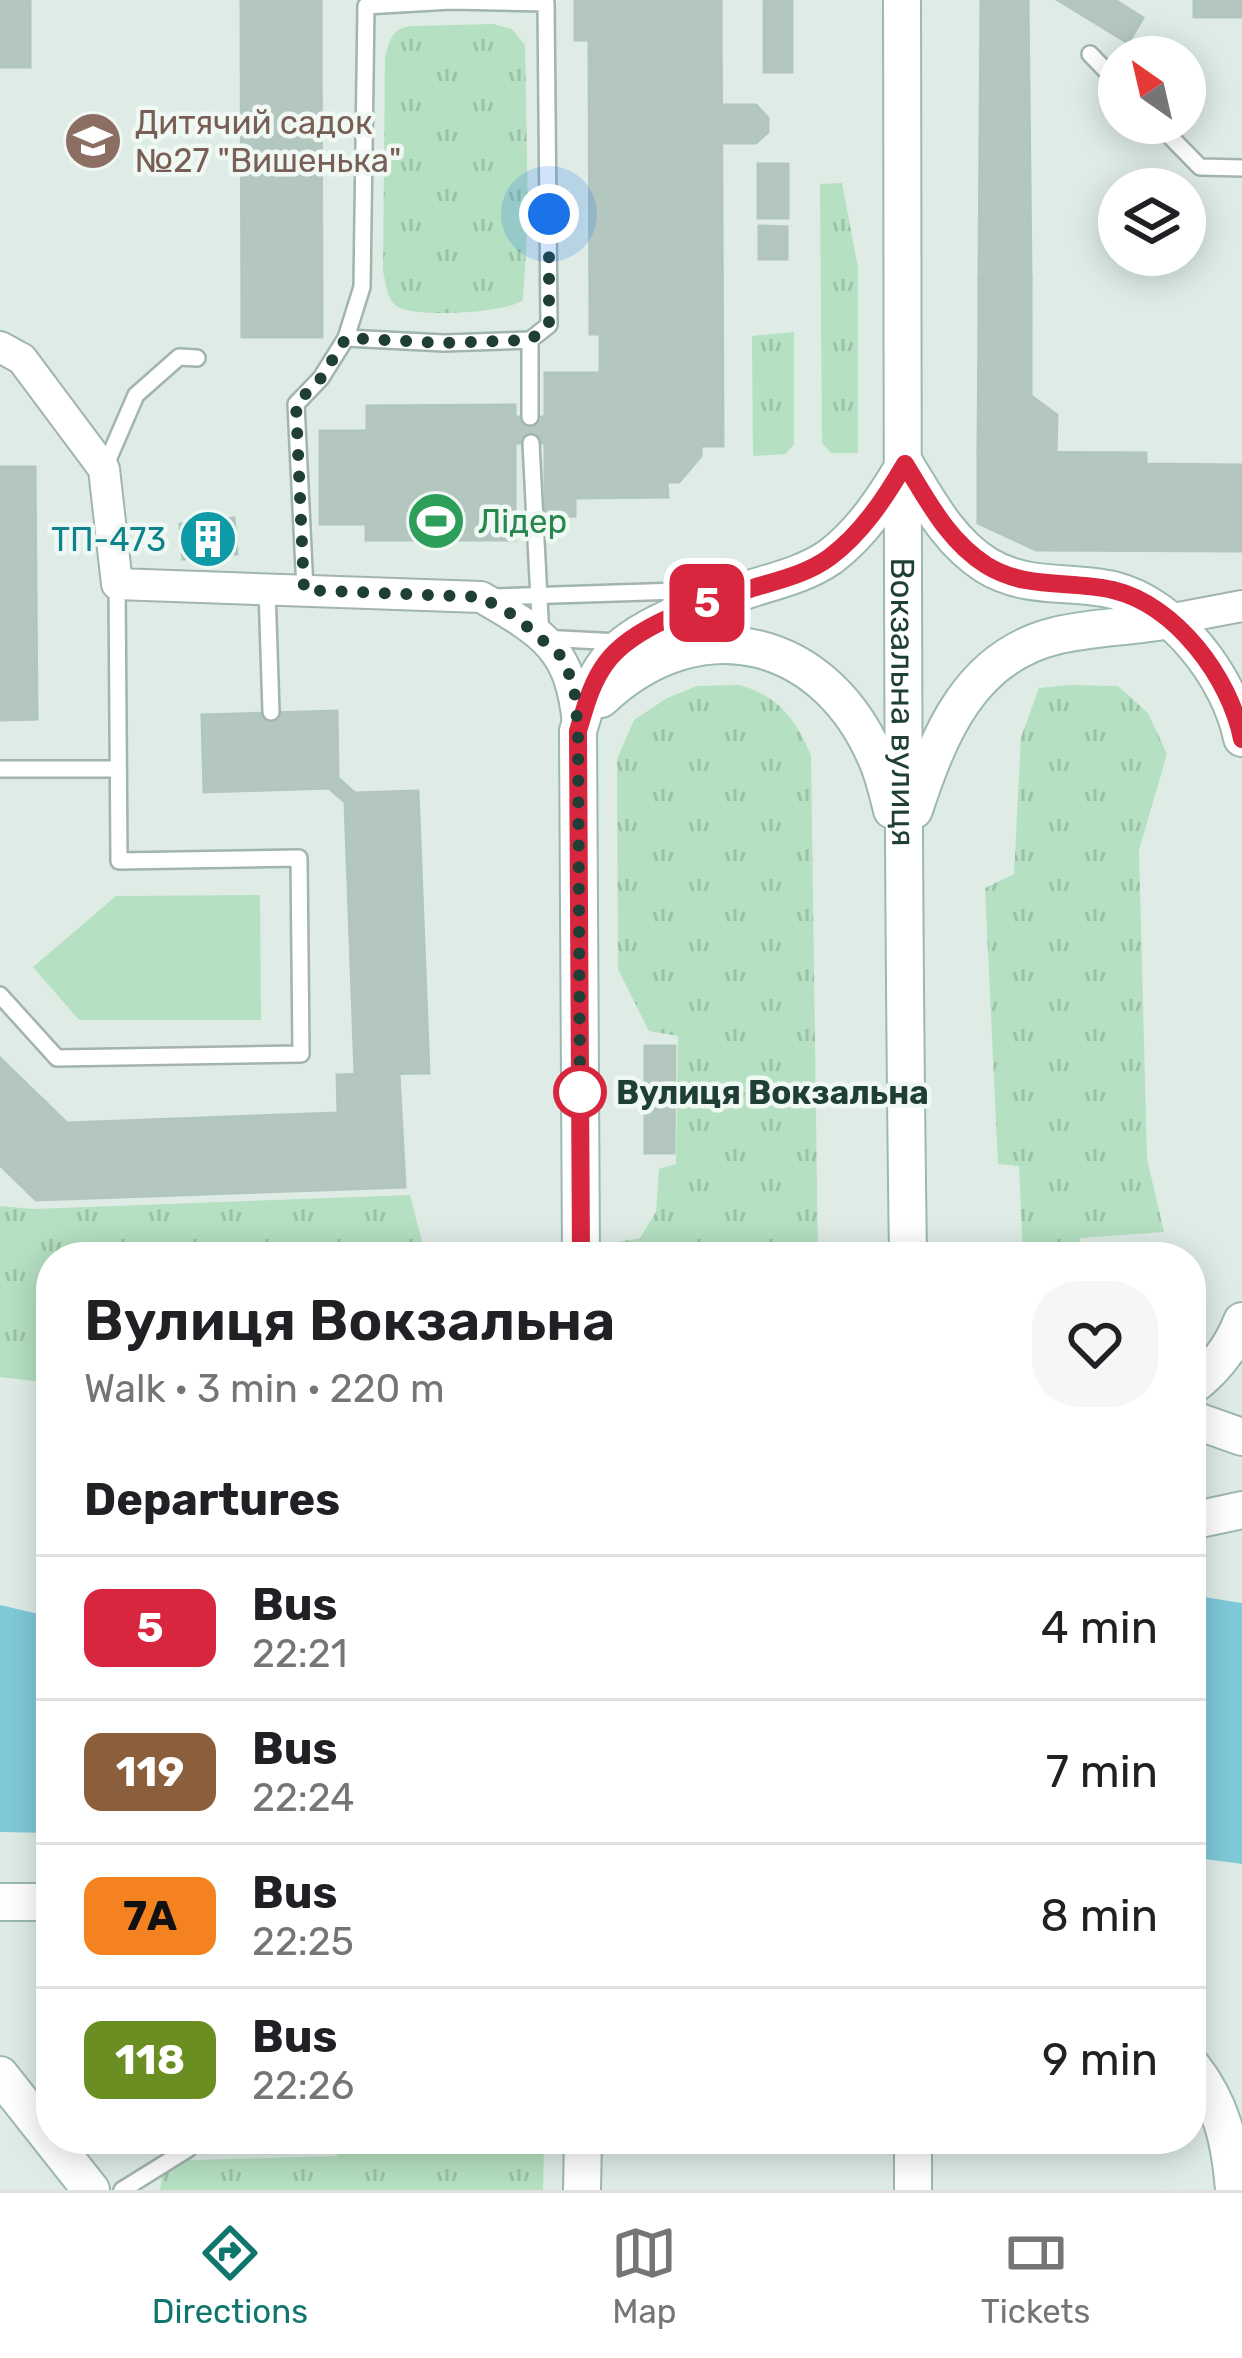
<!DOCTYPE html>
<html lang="en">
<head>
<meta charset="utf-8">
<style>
	body { margin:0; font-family:Rubik,sans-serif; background:#f6f6f6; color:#202124; height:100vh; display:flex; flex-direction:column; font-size:45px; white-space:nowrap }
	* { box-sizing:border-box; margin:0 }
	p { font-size:39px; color:#757577 }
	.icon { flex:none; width:66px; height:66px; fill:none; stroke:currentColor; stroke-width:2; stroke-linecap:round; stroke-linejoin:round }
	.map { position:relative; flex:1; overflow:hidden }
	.side { position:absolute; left:36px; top:1242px; width:1170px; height:912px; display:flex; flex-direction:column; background:#fff; border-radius:48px; box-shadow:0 6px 30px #0003 }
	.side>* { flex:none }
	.badge { padding:0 24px; border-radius:18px; font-size:42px; line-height:78px }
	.needle { width:78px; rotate:326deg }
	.fabs { position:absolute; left:1098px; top:36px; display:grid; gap:24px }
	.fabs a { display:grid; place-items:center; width:108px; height:108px; border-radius:50%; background:#fff; box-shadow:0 6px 30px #0003; font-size:60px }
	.you { position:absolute; width:60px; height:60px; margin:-30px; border:9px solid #fff; border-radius:50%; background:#1a73e8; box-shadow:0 0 0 18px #1a73e833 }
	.map>.badge { position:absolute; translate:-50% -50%; box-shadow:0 0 0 6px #fff }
	h2 { padding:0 48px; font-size:45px; line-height:108px }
	.round { display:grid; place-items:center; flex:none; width:126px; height:126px; border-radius:48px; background:#f6f6f6 }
	.summary { display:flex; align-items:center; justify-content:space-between; height:204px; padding:0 48px }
	h1 { font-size:57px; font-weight:600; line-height:90px }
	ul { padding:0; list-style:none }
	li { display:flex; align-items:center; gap:36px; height:144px; padding:0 48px; border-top:3px solid #e0e0e0 }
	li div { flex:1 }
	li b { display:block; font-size:45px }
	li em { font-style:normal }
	li .badge { min-width:132px; font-weight:700; text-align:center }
	.tab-bar { display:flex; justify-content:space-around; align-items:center; height:168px; border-top:3px solid #e0e0e0; background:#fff; font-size:33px; color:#757577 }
	.tab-bar a { display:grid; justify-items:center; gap:6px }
	.tab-bar .on { color:#0f766e }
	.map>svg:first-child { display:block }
	.grass { fill:url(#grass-tufts) }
	.park { fill:#b5e0c1 }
	.water { fill:#7fc9d9 }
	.building { fill:#b4c7bf; stroke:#b0c6be; stroke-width:3 }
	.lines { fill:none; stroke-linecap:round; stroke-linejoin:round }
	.lane-casing { stroke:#a1b4ae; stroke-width:20 }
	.street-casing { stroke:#a1b4ae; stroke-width:34 }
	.secondary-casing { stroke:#9cb9af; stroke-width:40 }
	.lane { stroke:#fff; stroke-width:15 }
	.street { stroke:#fff; stroke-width:30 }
	.secondary { stroke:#fff; stroke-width:36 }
	.line-casing { stroke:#fff; stroke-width:27 }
	.line { stroke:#d7263d; stroke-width:18 }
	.walk { stroke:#1e3e36; stroke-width:12; stroke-dasharray:0 21.6 }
	.stop-dot { fill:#fff; stroke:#d7263d; stroke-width:6 }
	.labels { text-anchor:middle; stroke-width:9; stroke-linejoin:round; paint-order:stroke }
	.education-label { font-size:33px; fill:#785e54; stroke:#f0f8f4; text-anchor:start }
	.leisure-label { font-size:33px; fill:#27864d; stroke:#f0f8f4; text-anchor:start }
	.culture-label { font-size:33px; fill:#0d838f; stroke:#f0f8f4; text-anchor:end }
	.street-label { font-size:33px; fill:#1e3e36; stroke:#f0f8f4 }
	.stop-label { font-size:33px; font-weight:bold; fill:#1e3e36; stroke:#f0f8f4; text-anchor:start }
</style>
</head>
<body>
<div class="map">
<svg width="1242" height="2190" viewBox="0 0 1242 2190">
	<defs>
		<pattern id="grass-tufts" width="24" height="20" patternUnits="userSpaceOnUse" patternTransform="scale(3)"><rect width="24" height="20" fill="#b5e0c1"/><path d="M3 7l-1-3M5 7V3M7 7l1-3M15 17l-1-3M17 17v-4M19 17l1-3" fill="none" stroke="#9bc1a6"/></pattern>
	</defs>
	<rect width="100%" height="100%" fill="#dfece6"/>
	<!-- grass -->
	<g class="grass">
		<path d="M493,24L512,29L525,45L528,215L523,300C508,313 416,318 398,307C386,299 386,283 383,271L385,57C390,39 392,28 412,26Z"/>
		<path d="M842,183L858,268V453H831L822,443L820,184Z"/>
		<path d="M794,332V444L786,454L753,456L752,336Z"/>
		<path d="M740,685C779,697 795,718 811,755L818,1257H609L613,1243L640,1238L656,1212L659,1169L676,1164L678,1036L649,1031L618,969L617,759L634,720L667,698L697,686Z"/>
		<path d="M1069,685L1118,686L1148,713L1167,754L1139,850L1147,1159L1164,1232L1080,1238V1257H1023L1019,1166L998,1164L985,888L1014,874L1021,737L1039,688Z"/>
		<path d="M410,1195L426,1257H51V1383L0,1377V1206L33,1209Z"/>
		<path d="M337,2139H544L543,2190H160L164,2161L337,2156Z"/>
	</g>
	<!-- park -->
	<path class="park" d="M260,895L261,1020H79L33,967L116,896Z"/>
	<!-- water -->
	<g class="water">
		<path d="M1191,1595L1242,1603V1864L1191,1857Z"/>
		<path d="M0,1605L51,1617V1833L0,1832Z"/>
	</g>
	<!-- building -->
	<g class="building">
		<rect x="0" y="0" width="30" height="67"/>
		<path d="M241,0H321L322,337H242Z"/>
		<path d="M575,0H721L723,446H701V456L679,482H667L668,497L575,498V516L545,517V443H515V417H545V373H600V334H590L589,40H575Z"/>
		<rect x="764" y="0" width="28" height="72"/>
		<path d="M981,0H1028L1031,279H979Z"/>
		<path d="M1058,0H1115L1143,18L1128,43Z"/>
		<rect x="1194" y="0" width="48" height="17"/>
		<path d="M722,105H756L768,118V132L756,143H722Z"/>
		<rect x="758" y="164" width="30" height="54"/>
		<path d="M759,226L787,227V259H759Z"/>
		<rect x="979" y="279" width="52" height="40"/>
		<path d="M979,319H1031V396L1057,415L1056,453L978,452Z"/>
		<path d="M515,405V540H366V524H320V431H367V406Z"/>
		<path d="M978,452L1146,453V464L1242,465V551L1036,550L978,523Z"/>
		<path d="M0,467H35L37,719L0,720Z"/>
		<path d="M234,518L237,554L183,559L180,524Z"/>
		<path d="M337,711L338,778L355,793L418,791L429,1073L355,1074L345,802L329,788L204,792L202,715Z"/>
		<path d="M645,1046H675L674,1153H645Z"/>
		<path d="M0,1058L67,1123L338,1113L337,1075L399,1073L405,1187L36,1200L0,1165Z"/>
	</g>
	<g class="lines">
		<defs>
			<g id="lane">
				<path d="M1090,54L1119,84"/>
				<path d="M1157,123L1200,167L1242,168"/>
				<path d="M530,340L549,325L546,3L451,1L366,6L362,287L346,338L444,343L530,340V417"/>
				<path d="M531,443L541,638L620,642"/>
				<path d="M104,469L136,395L179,357L197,358"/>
				<path d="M267,589L271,712"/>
				<path d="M305,590L296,404L321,378L346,338"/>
				<path d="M493,597L709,590"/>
				<path d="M0,769H118"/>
				<path d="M0,995L57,1058L301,1054L299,858L119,861L117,584"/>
				<path d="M122,2190L188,2149V2139"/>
			</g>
			<g id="street">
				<path d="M0,347L22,359L104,469L117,584L481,597C545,634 571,649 578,725"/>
				<path d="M1168,620L1242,606"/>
			</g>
			<g id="secondary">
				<path id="s1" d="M902,0C903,419 902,838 908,1257"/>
				<path d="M905,464C928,501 948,541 986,565C1026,590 1070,580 1113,590C1175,605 1230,678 1242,738"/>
				<path d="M601,699C700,605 829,638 879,765C885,780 888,795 892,810"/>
				<path d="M914,810C939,734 970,657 1055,636C1090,627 1132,627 1168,620"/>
				<path d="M581,1257L578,731C585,708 591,683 606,663C634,624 709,602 753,588C779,580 807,573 830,557C862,533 885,498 905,464"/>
				<path d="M1191,1387C1215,1369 1231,1349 1242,1321"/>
				<path d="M1191,1419L1242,1437"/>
				<path d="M1191,1521L1242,1510"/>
				<path d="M0,1902H51"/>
				<path d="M1191,2065C1222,2104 1230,2141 1234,2190"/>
				<path d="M0,2075L91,2190"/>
				<path d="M582,2190L583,2139"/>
				<path d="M913,2190V2139"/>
			</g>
		</defs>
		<!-- lane casing -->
		<use href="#lane" class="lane-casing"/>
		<!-- street casing -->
		<use href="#street" class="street-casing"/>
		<!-- secondary casing -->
		<use href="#secondary" class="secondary-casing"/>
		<!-- lane -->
		<use href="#lane" class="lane"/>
		<!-- street -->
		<use href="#street" class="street"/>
		<!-- secondary -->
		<use href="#secondary" class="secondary"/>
	</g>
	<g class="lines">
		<defs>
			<path id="line" d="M581,1257L578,731C585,708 591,683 606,663C634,624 708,602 753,588C779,580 807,574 830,557C862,533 885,498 905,464C928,501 948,541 986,565C1026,590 1070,580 1113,590C1176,605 1230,678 1242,739"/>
		</defs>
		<!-- line casing -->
		<use href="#line" class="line-casing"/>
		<!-- line -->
		<use href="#line" class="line"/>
		<!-- walk -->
		<path class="walk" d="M549,214V325L530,340L444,343L346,338L321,378L296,404L304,590L481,597L515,616L562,657L574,686L578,731L580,1092"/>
	</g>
	<!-- icons -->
	<defs>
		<symbol id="school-disc" viewBox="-11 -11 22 22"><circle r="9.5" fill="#8d6e63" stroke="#f0f8f4"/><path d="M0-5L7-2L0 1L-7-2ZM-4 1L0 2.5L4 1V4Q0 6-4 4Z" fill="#fff"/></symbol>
		<symbol id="stadium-disc" viewBox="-11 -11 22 22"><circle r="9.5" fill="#2e9e5b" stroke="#f0f8f4"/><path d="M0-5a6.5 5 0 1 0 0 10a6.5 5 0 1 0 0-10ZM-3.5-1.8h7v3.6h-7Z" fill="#fff"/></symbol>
		<symbol id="building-disc" viewBox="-11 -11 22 22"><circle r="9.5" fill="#0f9aa8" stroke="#f0f8f4"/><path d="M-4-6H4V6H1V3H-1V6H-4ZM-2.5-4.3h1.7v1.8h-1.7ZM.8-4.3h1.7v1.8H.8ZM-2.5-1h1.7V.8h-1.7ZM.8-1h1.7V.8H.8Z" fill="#fff"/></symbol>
	</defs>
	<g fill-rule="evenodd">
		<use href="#school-disc" x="60" y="108" width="66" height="66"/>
		<use href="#stadium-disc" x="403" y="488" width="66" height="66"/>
		<use href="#building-disc" x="175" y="506" width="66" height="66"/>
	</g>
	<!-- markers -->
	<circle class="stop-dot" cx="580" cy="1092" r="24"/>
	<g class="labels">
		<!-- education labels -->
		<g class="education-label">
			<text x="135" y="134">Дитячий садок<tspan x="135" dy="38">№27 "Вишенька"</tspan></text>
		</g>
		<!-- leisure labels -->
		<g class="leisure-label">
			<text x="478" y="533">Лідер</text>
		</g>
		<!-- culture labels -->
		<g class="culture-label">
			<text x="166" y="551">ТП-473</text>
		</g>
		<!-- street labels -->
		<g class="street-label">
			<text dy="12" stroke="none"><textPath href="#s1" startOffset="702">Вокзальна вулиця</textPath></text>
		</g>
		<!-- stop labels -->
		<g class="stop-label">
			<text x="616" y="1104">Вулиця Вокзальна</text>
		</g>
	</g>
</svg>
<div class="fabs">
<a><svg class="needle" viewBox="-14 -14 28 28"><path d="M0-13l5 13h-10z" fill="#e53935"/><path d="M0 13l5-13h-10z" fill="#757577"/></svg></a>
<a><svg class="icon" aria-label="layers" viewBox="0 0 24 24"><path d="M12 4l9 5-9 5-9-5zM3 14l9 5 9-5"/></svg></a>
</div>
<div class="you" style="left:549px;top:214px"></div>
<b class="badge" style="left:707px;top:603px;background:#d7263d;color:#fff">5</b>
<section class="side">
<div class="summary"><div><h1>Вулиця Вокзальна</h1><p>Walk · 3 min · 220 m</p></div><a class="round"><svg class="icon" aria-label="heart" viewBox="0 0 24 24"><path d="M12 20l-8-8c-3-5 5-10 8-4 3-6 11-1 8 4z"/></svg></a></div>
<h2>Departures</h2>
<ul>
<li><span class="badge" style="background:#d7263d;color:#fff">5</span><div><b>Bus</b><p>22:21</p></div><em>4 min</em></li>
<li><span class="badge" style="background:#8b5e3c;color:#fff">119</span><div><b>Bus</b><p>22:24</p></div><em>7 min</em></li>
<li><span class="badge" style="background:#f58220;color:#111">7А</span><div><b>Bus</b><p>22:25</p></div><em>8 min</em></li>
<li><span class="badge" style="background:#6b8e23;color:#fff">118</span><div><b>Bus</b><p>22:26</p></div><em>9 min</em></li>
</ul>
</section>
</div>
<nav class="tab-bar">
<a class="on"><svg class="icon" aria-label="directions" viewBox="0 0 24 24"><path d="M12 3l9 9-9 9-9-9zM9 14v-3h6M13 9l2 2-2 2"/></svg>Directions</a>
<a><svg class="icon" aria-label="map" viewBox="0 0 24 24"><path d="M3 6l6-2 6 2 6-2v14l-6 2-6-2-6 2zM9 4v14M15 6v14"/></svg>Map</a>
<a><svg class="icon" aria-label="tickets" viewBox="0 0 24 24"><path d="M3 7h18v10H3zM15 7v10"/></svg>Tickets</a>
</nav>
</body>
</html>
